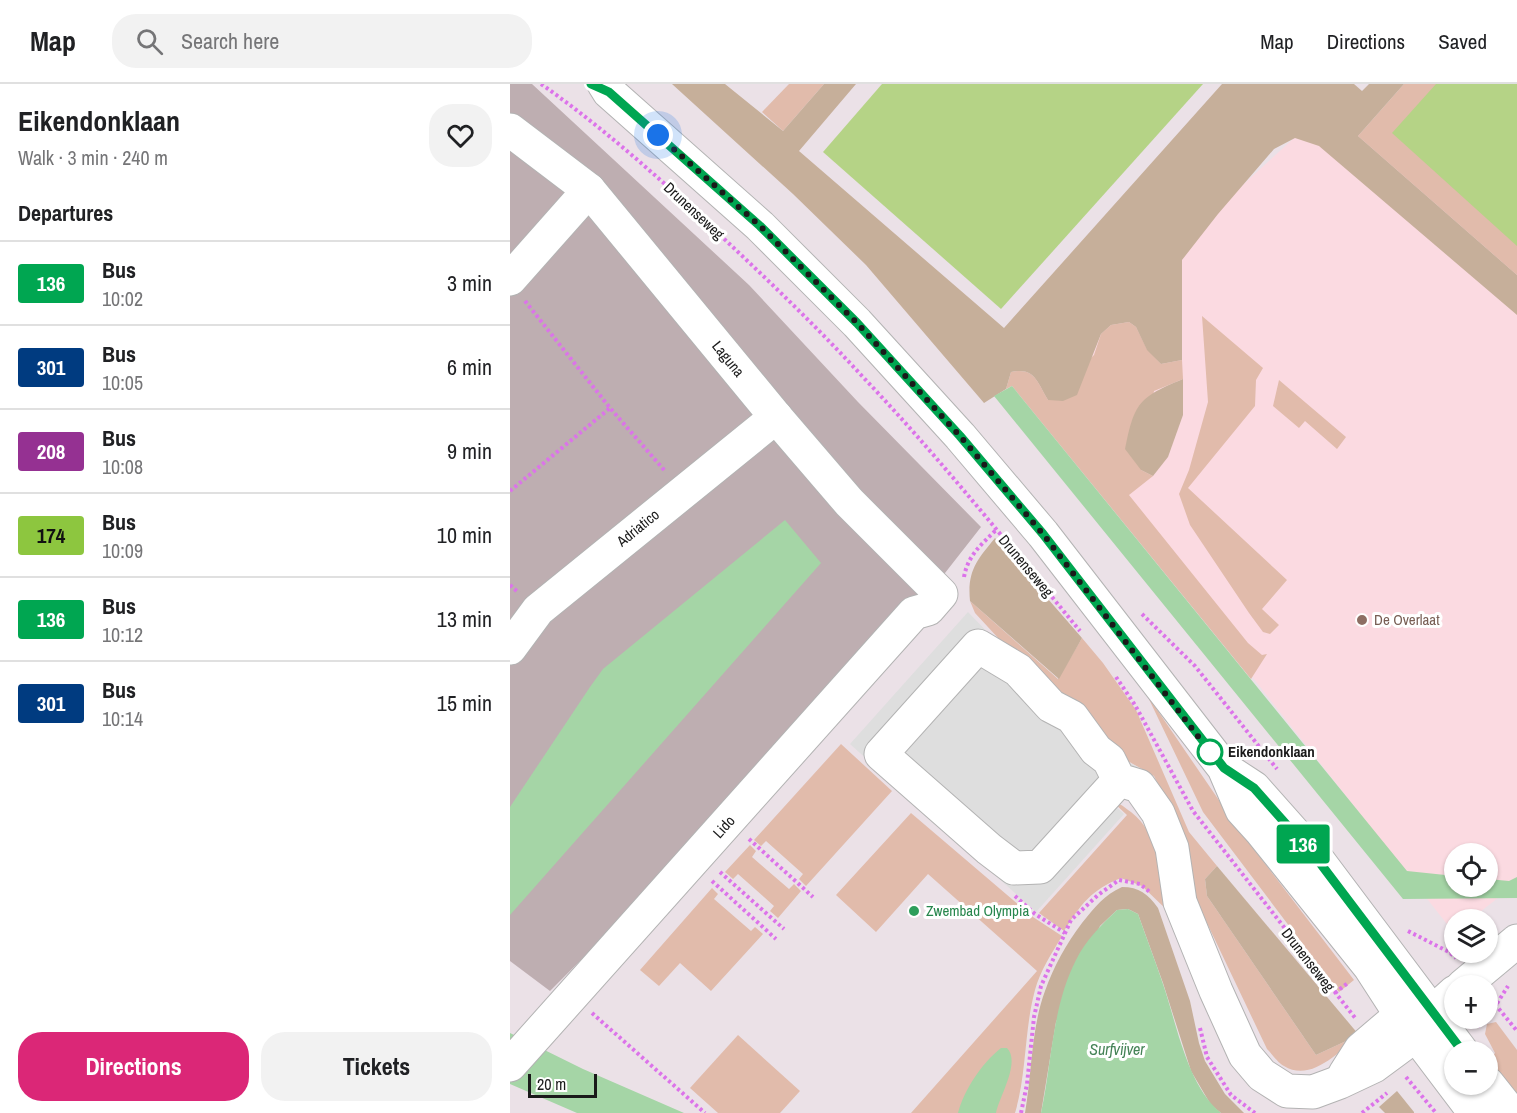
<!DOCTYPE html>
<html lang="en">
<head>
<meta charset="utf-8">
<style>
	body { margin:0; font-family:"Archivo Narrow",sans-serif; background:#f2f2f2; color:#202124; height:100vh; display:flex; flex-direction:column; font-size:22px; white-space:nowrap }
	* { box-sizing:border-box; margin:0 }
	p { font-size:20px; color:#757577 }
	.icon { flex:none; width:33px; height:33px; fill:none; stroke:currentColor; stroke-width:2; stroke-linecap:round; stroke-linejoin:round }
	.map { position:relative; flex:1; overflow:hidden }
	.details { display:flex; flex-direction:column; background:#fff; width:510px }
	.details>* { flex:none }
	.badge { padding:0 12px; border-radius:4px; font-size:21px; line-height:39px }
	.controls { position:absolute; left:934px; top:759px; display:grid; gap:12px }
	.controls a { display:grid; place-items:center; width:54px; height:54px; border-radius:50%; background:#fff; box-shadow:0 2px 4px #0004; font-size:30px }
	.scale { position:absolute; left:18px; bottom:15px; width:69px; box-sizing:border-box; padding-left:6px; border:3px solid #1a1a1a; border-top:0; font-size:16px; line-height:21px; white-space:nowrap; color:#1a1a1a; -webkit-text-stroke:4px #fff; paint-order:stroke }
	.you { position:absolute; width:30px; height:30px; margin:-15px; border:4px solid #fff; border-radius:50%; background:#1a73e8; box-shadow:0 0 0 9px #1a73e833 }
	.map>.badge { position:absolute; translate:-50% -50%; box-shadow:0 0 0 3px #fff }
	h2 { padding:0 18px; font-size:22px; line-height:54px }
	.round { display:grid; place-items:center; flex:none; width:63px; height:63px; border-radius:24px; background:#f2f2f2 }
	.headline { display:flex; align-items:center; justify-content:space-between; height:102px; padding:0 18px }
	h1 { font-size:28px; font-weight:800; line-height:45px }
	.action { display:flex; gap:12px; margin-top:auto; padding:12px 18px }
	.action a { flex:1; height:69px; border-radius:24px; background:#db2777; color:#fff; font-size:24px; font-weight:800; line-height:69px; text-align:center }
	.action a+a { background:#f2f2f2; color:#202124 }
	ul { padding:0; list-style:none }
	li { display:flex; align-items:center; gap:18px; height:84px; padding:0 18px; border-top:2px solid #e0e0e0 }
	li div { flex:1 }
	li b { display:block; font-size:22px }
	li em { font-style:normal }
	li .badge { min-width:66px; font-weight:700; text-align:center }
	header { display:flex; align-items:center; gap:36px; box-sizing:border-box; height:84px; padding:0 30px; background:#fff; border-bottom:2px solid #e0e0e0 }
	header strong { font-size:28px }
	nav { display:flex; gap:33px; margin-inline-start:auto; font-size:21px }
	.search { width:420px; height:54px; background:#f2f2f2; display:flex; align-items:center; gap:15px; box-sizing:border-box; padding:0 21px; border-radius:24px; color:#757577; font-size:22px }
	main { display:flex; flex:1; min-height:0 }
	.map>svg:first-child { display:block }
	.education { fill:#fbdae1; fill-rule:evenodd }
	.construction { fill:#beaeb1 }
	.grass { fill:#e1bbab }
	.forest { fill:#c6af9a }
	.pitch { fill:#b5d386 }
	.parking { fill:#dedede }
	.water { fill:#a5d5a6 }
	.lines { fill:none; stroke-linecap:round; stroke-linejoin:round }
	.minor-casing { stroke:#b3b3b3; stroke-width:35 }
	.path { stroke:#dc73ea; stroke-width:4; stroke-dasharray:3 3; stroke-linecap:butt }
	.minor { stroke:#fff; stroke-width:33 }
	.line-casing { stroke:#fff; stroke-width:14 }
	.line { stroke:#00a651; stroke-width:9 }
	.walk { stroke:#1a1a1a; stroke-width:6; stroke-dasharray:0 10.8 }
	.education-dot { fill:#8d6e63; stroke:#fff; stroke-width:2 }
	.stop-dot { fill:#fff; stroke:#00a651; stroke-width:3 }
	.leisure-dot { fill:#2e9e5b; stroke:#fff; stroke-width:2 }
	.labels { text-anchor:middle; stroke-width:6; stroke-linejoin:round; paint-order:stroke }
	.street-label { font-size:15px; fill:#1a1a1a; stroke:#fff }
	.education-label { font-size:15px; fill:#785e54; stroke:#fff; text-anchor:start }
	.stop-label { font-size:15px; font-weight:bold; fill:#1a1a1a; stroke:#fff; text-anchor:start }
	.leisure-label { font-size:15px; fill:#27864d; stroke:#fff; text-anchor:start }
	.water-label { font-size:16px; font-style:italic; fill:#458357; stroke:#fff }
</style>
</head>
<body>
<header>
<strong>Map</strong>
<div class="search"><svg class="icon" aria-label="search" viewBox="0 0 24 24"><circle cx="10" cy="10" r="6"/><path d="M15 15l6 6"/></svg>Search here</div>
<nav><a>Map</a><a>Directions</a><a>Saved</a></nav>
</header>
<main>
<section class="details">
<div class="headline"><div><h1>Eikendonklaan</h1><p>Walk · 3 min · 240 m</p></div><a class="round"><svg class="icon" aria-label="heart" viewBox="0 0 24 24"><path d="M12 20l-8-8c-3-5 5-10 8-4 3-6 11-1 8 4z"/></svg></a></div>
<h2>Departures</h2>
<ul>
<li><span class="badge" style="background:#00a651;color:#fff">136</span><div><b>Bus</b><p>10:02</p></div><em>3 min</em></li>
<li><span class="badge" style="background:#003b80;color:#fff">301</span><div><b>Bus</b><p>10:05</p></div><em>6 min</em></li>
<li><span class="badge" style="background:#953192;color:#fff">208</span><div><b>Bus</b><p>10:08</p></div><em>9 min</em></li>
<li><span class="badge" style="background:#8dc63f;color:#111">174</span><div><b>Bus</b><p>10:09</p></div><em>10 min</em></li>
<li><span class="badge" style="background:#00a651;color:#fff">136</span><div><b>Bus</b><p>10:12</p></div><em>13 min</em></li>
<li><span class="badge" style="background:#003b80;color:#fff">301</span><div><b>Bus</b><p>10:14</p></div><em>15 min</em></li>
</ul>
<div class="action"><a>Directions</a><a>Tickets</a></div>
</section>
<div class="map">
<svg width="1007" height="1029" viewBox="0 0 1007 1029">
	<rect width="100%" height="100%" fill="#ebe1e7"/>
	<!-- education -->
	<path class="education" d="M819,22L1007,184V799L961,835L945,836L944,849L513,302ZM945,770H978V802H945Z"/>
	<!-- construction -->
	<path class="construction" d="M0,0H22L239,201L348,318L471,443L435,489L429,516L40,907L0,877Z"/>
	<!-- grass -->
	<g class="grass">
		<path d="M279,0H314L273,47L252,28Z"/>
		<path d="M894,0H1007V191L848,52Z"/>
		<path d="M692,232L753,284L746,296L745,322L678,404L777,496L752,525L769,541L760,550L753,548L739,529L680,441L669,410L679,386L698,318Z"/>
		<path d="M619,238L626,243L637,265L651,280L672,276L673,295L644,307L631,386L643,392L619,411L738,559L752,571L757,570L741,595L502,302L496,305L501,288C525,283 527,298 538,316L584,271L591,250L601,241Z"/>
		<path d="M769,296L836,353L827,365L795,337L789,344L763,322Z"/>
		<path d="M460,517L548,595L572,554L593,579L626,626L679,748L707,782L695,795L697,812L806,971L849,951C830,967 801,999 774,982C768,979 762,970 757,965L686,816L676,757L644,692L602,668L541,611L465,529Z"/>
		<path d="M637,611L730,747L844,896L829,908L693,728Z"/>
		<path d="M331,660L382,707L296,802L289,795L293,790L256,757L251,762L244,756Z"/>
		<path d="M604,719C611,719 615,724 621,728C650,750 652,794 659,828L632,802L611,794C581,806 571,820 554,847L529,829L617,731Z"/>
		<path d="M401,729L523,833L552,852C542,869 530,887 525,906C514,946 517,989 505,1029H401L527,887L418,790L366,848L326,811Z"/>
		<path d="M240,761L246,767L242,773L279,805L284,800L291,807L268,834L260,827L264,822L228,790L223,795L215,788Z"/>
		<path d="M202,804L208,810L204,815L241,847L245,843L253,850L201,907L170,879L149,902L130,886Z"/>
		<path d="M986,938L1007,966V1023L978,987V979L985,969L975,950L977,940Z"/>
		<path d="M228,951L290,1007L270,1029H208L180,1004Z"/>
	</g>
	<!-- forest -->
	<g class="forest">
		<path d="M162,0H215L273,47L314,0H346L289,67L494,244L712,0H844L852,7L859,0H894L848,52L1007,191V231L809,62L785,54L764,65L708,130L672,176V276L651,280L637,266L626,243L619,238L601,241L591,250L567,311L553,317L538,316C527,298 525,283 501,288L496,305L474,319L356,181L283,110Z"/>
		<path d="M673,295V331L658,373L643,392L631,386L615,365C624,319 629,313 673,295Z"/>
		<path d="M485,454L572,554L549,595L460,517C457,487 467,476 485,454Z"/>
		<path d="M707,782L849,951L806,971L697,812L695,795Z"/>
		<path d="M612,803C629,803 638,810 648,824L680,917L689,959L695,977L715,1010L734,1029H711L701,1021L681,987L653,899L628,830L618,825L607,826L590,842L546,938L531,1029H515C522,989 521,945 535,907C544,882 556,860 572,839C585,823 594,811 612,803Z"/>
		<path d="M887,1007L904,1028V1029H875L869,1023Z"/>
	</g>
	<!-- pitch -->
	<g class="pitch">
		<path d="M372,0H693L491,225L313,68Z"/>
		<path d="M926,0H1007V162L882,49Z"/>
	</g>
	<!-- parking -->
	<path class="parking" d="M458,528L540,613L601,670L632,685L602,719L614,730L526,828L340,660Z"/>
	<!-- water -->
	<g class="water">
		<path d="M502,302L897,787L945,792V802H978V795L999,797L1007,793V814L893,815L484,312Z"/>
		<path d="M275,436L311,479L0,831V723L80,603L93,585Z"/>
		<path d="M618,825L628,830C636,853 645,876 653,900C667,941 677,1001 711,1029H531C542,978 542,923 566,876C575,857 592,840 607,826Z"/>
		<path d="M0,949L73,985L174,1029H67L0,1000Z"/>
		<path d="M491,964H497C511,978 489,1013 486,1029H448C454,1006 472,979 491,964Z"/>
	</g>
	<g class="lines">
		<defs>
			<g id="minor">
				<path d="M94,0L99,8L250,142L347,239L450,352L533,450L714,684L732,726L751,747L860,883L891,931L965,1029"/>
				<path d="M0,46L79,106L266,333L339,418L431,510L418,525L404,529L0,981"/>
				<path d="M0,195L79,106"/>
				<path d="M0,564L28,526L266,333"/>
				<path d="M715,685L744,704L807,775L952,968"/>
				<path d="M609,696L530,783L504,784L479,765L371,670L468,562L508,586L541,622L562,633L586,666L599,676L609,696L629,702L648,729L662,764L670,818L706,907L735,971L752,991L777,1007L803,1008L830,998L864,982L906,951L924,927L945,908"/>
				<path d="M953,902L1007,857"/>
				<path d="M835,990L851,965L891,931L913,929"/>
				<path d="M978,1000L1001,1029"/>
			</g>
		</defs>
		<!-- minor casing -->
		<use href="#minor" class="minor-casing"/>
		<!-- path -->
		<g class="path">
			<path d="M31,0C95,45 154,98 211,152C259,197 307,243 352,292C429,373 499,461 570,547"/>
			<path d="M15,217L100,324L155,387"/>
			<path d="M0,407L100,324"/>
			<path d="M454,493C458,471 471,461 486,446"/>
			<path d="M0,501L9,509"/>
			<path d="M632,530L685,582L767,685"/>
			<path d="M606,593L625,621L683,727L846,935"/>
			<path d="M239,755L303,813"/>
			<path d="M210,788L274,845"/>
			<path d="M202,797L266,855"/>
			<path d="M505,812L525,830L555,849"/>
			<path d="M898,847L939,868L946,874"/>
			<path d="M939,868L945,866"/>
			<path d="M825,909L839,898"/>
			<path d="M985,920L1007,947"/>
			<path d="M978,927L986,921L998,902"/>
			<path d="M82,929L195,1029"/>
			<path d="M968,943L971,934"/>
			<path d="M690,944L697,973L721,1011L745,1029"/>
			<path d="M896,993L926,1029"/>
			<path d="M511,1029L517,1000L524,933L531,902L561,836L588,811L609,796L630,800L641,809"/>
			<path d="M852,1029L877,1009"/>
		</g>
		<!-- minor -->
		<use href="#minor" class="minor"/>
	</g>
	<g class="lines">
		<defs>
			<path id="line" d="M81,0L99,8L250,142L347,239L450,352L533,450L714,684L744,704L807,775L953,968"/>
		</defs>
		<!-- line casing -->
		<use href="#line" class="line-casing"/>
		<!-- line -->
		<use href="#line" class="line"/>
		<!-- walk -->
		<path class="walk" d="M148,51L250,142L347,239L450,352L533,450L700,668"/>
	</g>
	<!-- markers -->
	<circle class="education-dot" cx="852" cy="536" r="6"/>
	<circle class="stop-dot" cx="700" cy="668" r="12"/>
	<circle class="leisure-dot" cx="404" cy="827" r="6"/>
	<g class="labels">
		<!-- street labels -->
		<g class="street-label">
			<text transform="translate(184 127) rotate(43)" y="5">Drunenseweg</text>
			<text transform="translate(218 275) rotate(51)" y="5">Laguna</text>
			<text transform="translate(128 444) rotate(-39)" y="5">Adriatico</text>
			<text transform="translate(516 482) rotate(50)" y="5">Drunenseweg</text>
			<text transform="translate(214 743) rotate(-48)" y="5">Lido</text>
			<text transform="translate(798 876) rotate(52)" y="5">Drunenseweg</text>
		</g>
		<!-- education labels -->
		<g class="education-label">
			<text x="864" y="541">De Overlaat</text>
		</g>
		<!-- stop labels -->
		<g class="stop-label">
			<text x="718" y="673">Eikendonklaan</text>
		</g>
		<!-- leisure labels -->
		<g class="leisure-label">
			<text x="416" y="832">Zwembad Olympia</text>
		</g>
		<!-- water labels -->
		<g class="water-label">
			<text x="607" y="971">Surfvijver</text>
		</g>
	</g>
</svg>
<div class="controls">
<a><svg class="icon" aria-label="locate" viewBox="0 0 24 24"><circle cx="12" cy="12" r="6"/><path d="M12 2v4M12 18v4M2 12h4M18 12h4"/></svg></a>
<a><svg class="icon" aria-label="layers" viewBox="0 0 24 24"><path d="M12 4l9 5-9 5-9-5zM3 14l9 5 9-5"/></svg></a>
<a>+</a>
<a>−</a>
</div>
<div class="scale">20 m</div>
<div class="you" style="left:148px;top:51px"></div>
<b class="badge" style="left:793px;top:760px;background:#00a651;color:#fff">136</b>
</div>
</main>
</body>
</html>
